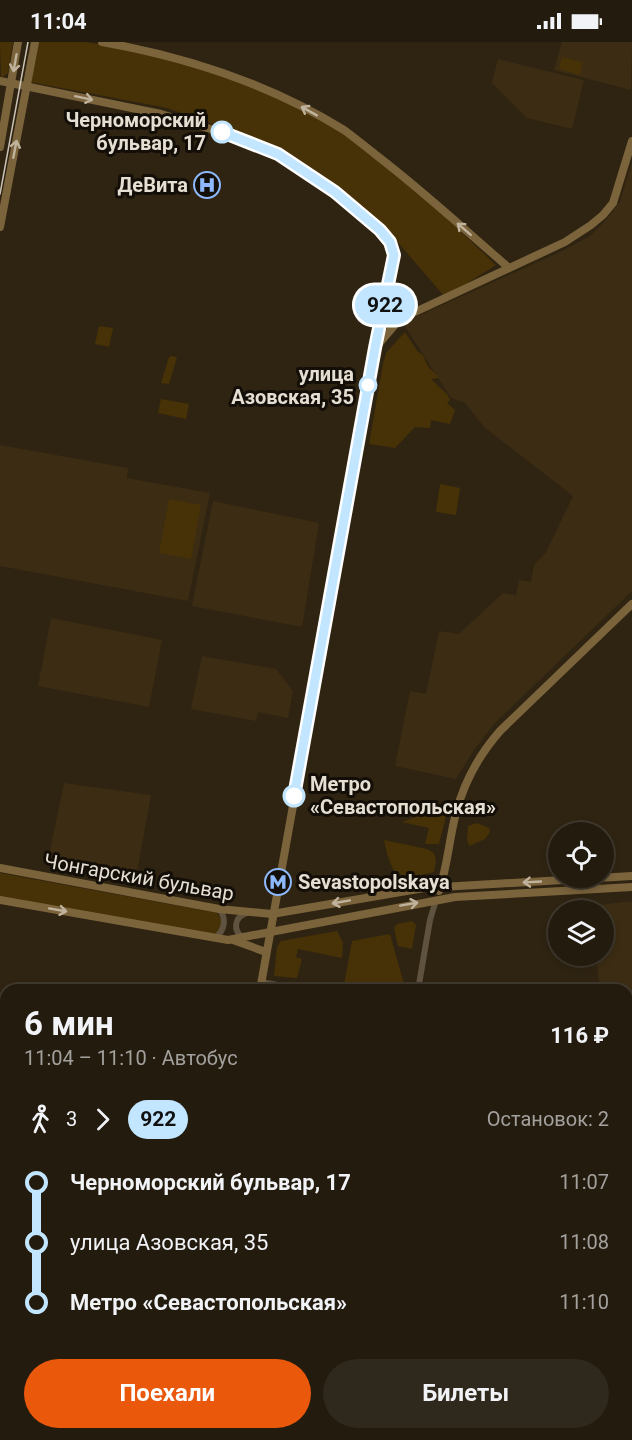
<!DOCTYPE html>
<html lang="ru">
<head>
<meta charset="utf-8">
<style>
	body { margin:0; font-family:Roboto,sans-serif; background:#2f281c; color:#f1f3f6; height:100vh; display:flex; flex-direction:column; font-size:22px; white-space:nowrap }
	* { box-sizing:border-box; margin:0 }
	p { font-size:20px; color:#a3a19e }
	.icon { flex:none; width:33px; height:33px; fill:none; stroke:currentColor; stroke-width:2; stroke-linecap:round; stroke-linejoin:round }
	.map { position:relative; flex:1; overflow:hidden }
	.panel { position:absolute; left:0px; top:942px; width:633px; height:456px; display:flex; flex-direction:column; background:#231b0e; border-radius:18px 18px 0 0; box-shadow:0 3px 9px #0003,0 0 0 2px #40392e }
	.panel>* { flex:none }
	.badge { padding:0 12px; border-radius:20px; font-size:21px; line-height:39px }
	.tools { position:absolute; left:548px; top:780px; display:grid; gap:12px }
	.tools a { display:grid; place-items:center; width:66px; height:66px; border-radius:50%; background:#231b0e; box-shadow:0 3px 9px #0003,0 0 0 2px #40392e; font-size:30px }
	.map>.badge { position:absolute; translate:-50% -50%; box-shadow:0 0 0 3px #fff }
	.legs { display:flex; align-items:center; gap:9px; height:66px; padding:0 24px; font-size:20px }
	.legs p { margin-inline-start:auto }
	.overview { display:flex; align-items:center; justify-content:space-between; height:102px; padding:0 24px }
	h1 { font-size:33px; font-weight:700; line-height:45px }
	.action { display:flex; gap:12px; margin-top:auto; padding:12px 24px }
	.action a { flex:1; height:69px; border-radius:36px; background:#ea580c; color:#fff; font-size:24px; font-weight:700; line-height:69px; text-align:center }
	.action a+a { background:#2f281c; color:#f1f3f6 }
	ul { padding:0 24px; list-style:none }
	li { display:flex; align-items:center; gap:21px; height:60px; font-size:22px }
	li i { display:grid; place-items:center; width:9px; height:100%; margin:0 8px; background:currentColor }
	li i::after { content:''; width:15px; height:15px; margin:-8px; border:4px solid; border-radius:50%; background:#231b0e }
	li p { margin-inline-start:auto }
	li:first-child i { background:linear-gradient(#0000 50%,currentColor 0) }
	li:last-child i { background:linear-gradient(currentColor 50%,#0000 0) }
	.status { display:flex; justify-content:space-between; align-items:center; height:42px; padding:0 30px; background:#231b0e; direction:ltr }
	.status svg { height:16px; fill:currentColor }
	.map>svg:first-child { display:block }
	.built { fill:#3b2c13 }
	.green { fill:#473107 }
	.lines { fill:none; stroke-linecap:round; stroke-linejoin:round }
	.street { stroke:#5f533f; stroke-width:6 }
	.secondary { stroke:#7b643c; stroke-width:8 }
	.tram { stroke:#cac2b6; stroke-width:1.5 }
	.oneway { stroke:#c0b39e }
	.line-1-casing { stroke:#fff; stroke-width:14 }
	.line-1 { stroke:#c2e6ff; stroke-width:9 }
	.stop-1-dot { fill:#fff; stroke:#c2e6ff; stroke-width:3 }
	.labels { text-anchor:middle; stroke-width:6; stroke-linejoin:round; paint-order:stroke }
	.stop-label { font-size:20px; font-weight:bold; fill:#e5ded2; stroke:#130e07; text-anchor:end }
	.poi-label { font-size:20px; font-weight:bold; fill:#e5ded2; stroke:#130e07; text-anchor:end }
	.street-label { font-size:20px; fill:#e5ded2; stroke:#130e07 }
</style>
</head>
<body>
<div class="status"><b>11:04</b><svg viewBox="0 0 49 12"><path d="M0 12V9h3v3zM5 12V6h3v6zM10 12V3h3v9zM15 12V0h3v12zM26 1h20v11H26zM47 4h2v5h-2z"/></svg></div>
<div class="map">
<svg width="632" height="1398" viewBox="0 0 632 1398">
	<rect width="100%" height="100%" fill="#2f2412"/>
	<!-- built -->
	<g class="built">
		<path d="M562,0H632L631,48L554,28Z"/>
		<path d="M498,17L584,38L572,87L527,76L492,41Z"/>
		<path d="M632,120V549L494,682L474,708L456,737L395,724L410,649L426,652L439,589L459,592L503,551L516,553L519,538L531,540L534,523L545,512L573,454L484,385L465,361L451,356L404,283L411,277L562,209L590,194L607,177L620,159Z"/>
		<path d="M0,403L128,426L127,436L210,451L188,559L0,524Z"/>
		<path d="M213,459L319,481L302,585L192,564Z"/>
		<path d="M51,576L162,598L149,665L38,644Z"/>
		<path d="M202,614L276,627L293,649L288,676L258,670L256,679L191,667Z"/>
		<path d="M64,741L151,753L136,835L48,818Z"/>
		<path d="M632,859V1005L627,1002V948H600L596,914H603V868H596L599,863Z"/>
	</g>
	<!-- green -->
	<g class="green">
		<path d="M0,0H13L8,31L1,36Z"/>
		<path d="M38,0C53,0 69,0 84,0C166,9 276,46 344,92C400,130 447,177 496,223L445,255L394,196L337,145L281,106L167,66L30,40Z"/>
		<path d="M562,15L583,20L580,33L559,27Z"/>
		<path d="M99,284L113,286L109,305L95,302Z"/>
		<path d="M405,290L418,310C426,313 424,319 428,324C429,326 436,332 438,334V336L431,337L447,352L450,358L447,361L455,368L450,382L431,378L430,386L415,385L395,406L369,402L383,322L386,311Z"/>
		<path d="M172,314L177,315L169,342L161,341L169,315Z"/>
		<path d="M161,357L189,362L186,377L158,371Z"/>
		<path d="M440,442L460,446L456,473L436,470Z"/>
		<path d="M169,457L201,463L191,517L159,511Z"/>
		<path d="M449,762L439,802H425L429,786L402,780Z"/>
		<path d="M477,781L489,786L490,790L485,797L469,804L467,798L468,784Z"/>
		<path d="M384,798L427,807L434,811L436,819L434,830C397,839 392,836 384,798Z"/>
		<path d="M0,831L217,871L222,879L220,889L213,894L0,855Z"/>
		<path d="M412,879L416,883L412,907L398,904L394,886L397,882Z"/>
		<path d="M337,889L343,901L342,916L298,907L296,915L302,917L297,936L274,934L277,905L281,899Z"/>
		<path d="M390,892L404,942L402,948H367L344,943L352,899Z"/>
	</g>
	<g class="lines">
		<!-- street -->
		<g class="street">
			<path d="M215,896C225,888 227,877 219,867"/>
			<path d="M244,896C232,889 234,875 247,871"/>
			<path d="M261,940L305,948"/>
			<path d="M418,948L430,878L436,858"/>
			<path d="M627,1153L632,1158"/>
			<path d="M627,1304L632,1299"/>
			<path d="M533,1398L539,1392"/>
		</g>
		<!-- secondary -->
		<g class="secondary">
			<path d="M102,0C187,15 270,42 344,88C355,96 366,105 376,113C422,148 465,188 508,225"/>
			<path d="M0,39L161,72L214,88L278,113L335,150L380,188L390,199L394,213L375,306L260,948"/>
			<path d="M0,105L18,0"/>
			<path d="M0,185L35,0"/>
			<path d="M377,304L400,277L565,200L591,183L603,173L613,161L632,99"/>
			<path d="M0,826L219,867L272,872L424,846L632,834"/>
			<path d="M439,849C448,823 449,797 456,771C464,740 479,713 500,689L632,562"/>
			<path d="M0,858L228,898L455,855L632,845"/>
			<path d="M233,898L266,910"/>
			<path d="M0,1190L6,1192"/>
			<path d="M353,1392L359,1398"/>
			<path d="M39,1398L45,1392"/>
		</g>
		<!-- tram -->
		<path class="tram" d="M0,152L28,0"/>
	</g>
	<!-- one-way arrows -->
	<defs><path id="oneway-shaft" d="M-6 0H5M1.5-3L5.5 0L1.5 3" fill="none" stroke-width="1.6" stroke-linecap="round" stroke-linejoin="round" transform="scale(1.5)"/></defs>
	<g class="oneway">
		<use href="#oneway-shaft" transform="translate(15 21) rotate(100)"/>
		<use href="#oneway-shaft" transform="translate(84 56) rotate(12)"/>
		<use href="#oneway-shaft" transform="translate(309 69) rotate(-151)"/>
		<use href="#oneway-shaft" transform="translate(15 107) rotate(-79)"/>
		<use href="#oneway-shaft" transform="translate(464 187) rotate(-139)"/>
		<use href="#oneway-shaft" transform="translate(532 840) rotate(177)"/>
		<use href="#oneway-shaft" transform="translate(341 860) rotate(170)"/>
		<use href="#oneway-shaft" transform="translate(409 862) rotate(-10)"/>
		<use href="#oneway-shaft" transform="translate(58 868) rotate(10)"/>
	</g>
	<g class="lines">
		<defs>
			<path id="line-1" d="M222,90L278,112L335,150L380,188L390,200L394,213L375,306L294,754"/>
		</defs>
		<!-- line-1 casing -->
		<use href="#line-1" class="line-1-casing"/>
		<!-- line-1 -->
		<use href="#line-1" class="line-1"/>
	</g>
	<!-- icons -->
	<defs>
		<symbol id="hospital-ring" viewBox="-11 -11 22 22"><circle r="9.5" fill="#130e07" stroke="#8db9fc" stroke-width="1.5"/><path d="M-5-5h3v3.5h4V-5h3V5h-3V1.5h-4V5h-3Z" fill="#8db9fc"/></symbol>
		<symbol id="metro-ring" viewBox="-11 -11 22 22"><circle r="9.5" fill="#130e07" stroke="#8db9fc" stroke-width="1.5"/><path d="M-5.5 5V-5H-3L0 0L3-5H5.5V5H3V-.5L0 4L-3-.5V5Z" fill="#8db9fc"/></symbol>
	</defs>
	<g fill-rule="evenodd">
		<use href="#hospital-ring" x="192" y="128" width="30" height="30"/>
		<use href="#metro-ring" x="263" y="825" width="30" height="30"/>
	</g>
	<!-- markers -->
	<g class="stop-1-dot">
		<circle cx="222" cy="90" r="10"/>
		<circle cx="368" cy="343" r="8"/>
		<circle cx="294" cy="754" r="10"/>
	</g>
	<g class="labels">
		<!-- stop labels -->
		<g class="stop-label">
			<text x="206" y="85">Черноморский<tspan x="206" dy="23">бульвар, 17</tspan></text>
			<text x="354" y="339">улица<tspan x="354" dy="23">Азовская, 35</tspan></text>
			<text x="310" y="749" text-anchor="start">Метро<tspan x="310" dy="23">«Севастопольская»</tspan></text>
		</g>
		<!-- poi labels -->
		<g class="poi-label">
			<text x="188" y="150">ДеВита</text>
			<text x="298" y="847" text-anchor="start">Sevastopolskaya</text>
		</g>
		<!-- street labels -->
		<g class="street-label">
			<text transform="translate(139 835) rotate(10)" y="7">Чонгарский бульвар</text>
		</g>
	</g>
</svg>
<div class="tools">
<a><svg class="icon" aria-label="locate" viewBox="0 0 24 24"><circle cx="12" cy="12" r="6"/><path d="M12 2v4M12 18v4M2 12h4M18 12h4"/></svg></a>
<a><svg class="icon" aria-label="layers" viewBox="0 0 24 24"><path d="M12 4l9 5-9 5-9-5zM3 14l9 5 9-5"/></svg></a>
</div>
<b class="badge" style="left:385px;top:263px;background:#c2e6ff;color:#111">922</b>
<section class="panel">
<div class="overview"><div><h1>6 мин</h1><p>11:04 – 11:10 · Автобус</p></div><b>116 ₽</b></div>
<div class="legs"><svg class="icon" aria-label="walk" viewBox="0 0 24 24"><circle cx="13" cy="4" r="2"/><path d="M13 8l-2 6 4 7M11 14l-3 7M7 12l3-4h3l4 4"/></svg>3<svg class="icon" aria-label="forward" viewBox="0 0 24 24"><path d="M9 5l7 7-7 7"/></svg><b class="badge" style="background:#c2e6ff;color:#111">922</b><p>Остановок: 2</p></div>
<ul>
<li><i style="color:#c2e6ff"></i><b>Черноморский бульвар, 17</b><p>11:07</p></li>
<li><i style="color:#c2e6ff"></i><span>улица Азовская, 35</span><p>11:08</p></li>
<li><i style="color:#c2e6ff"></i><b>Метро «Севастопольская»</b><p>11:10</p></li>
</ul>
<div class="action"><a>Поехали</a><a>Билеты</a></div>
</section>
</div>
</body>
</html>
